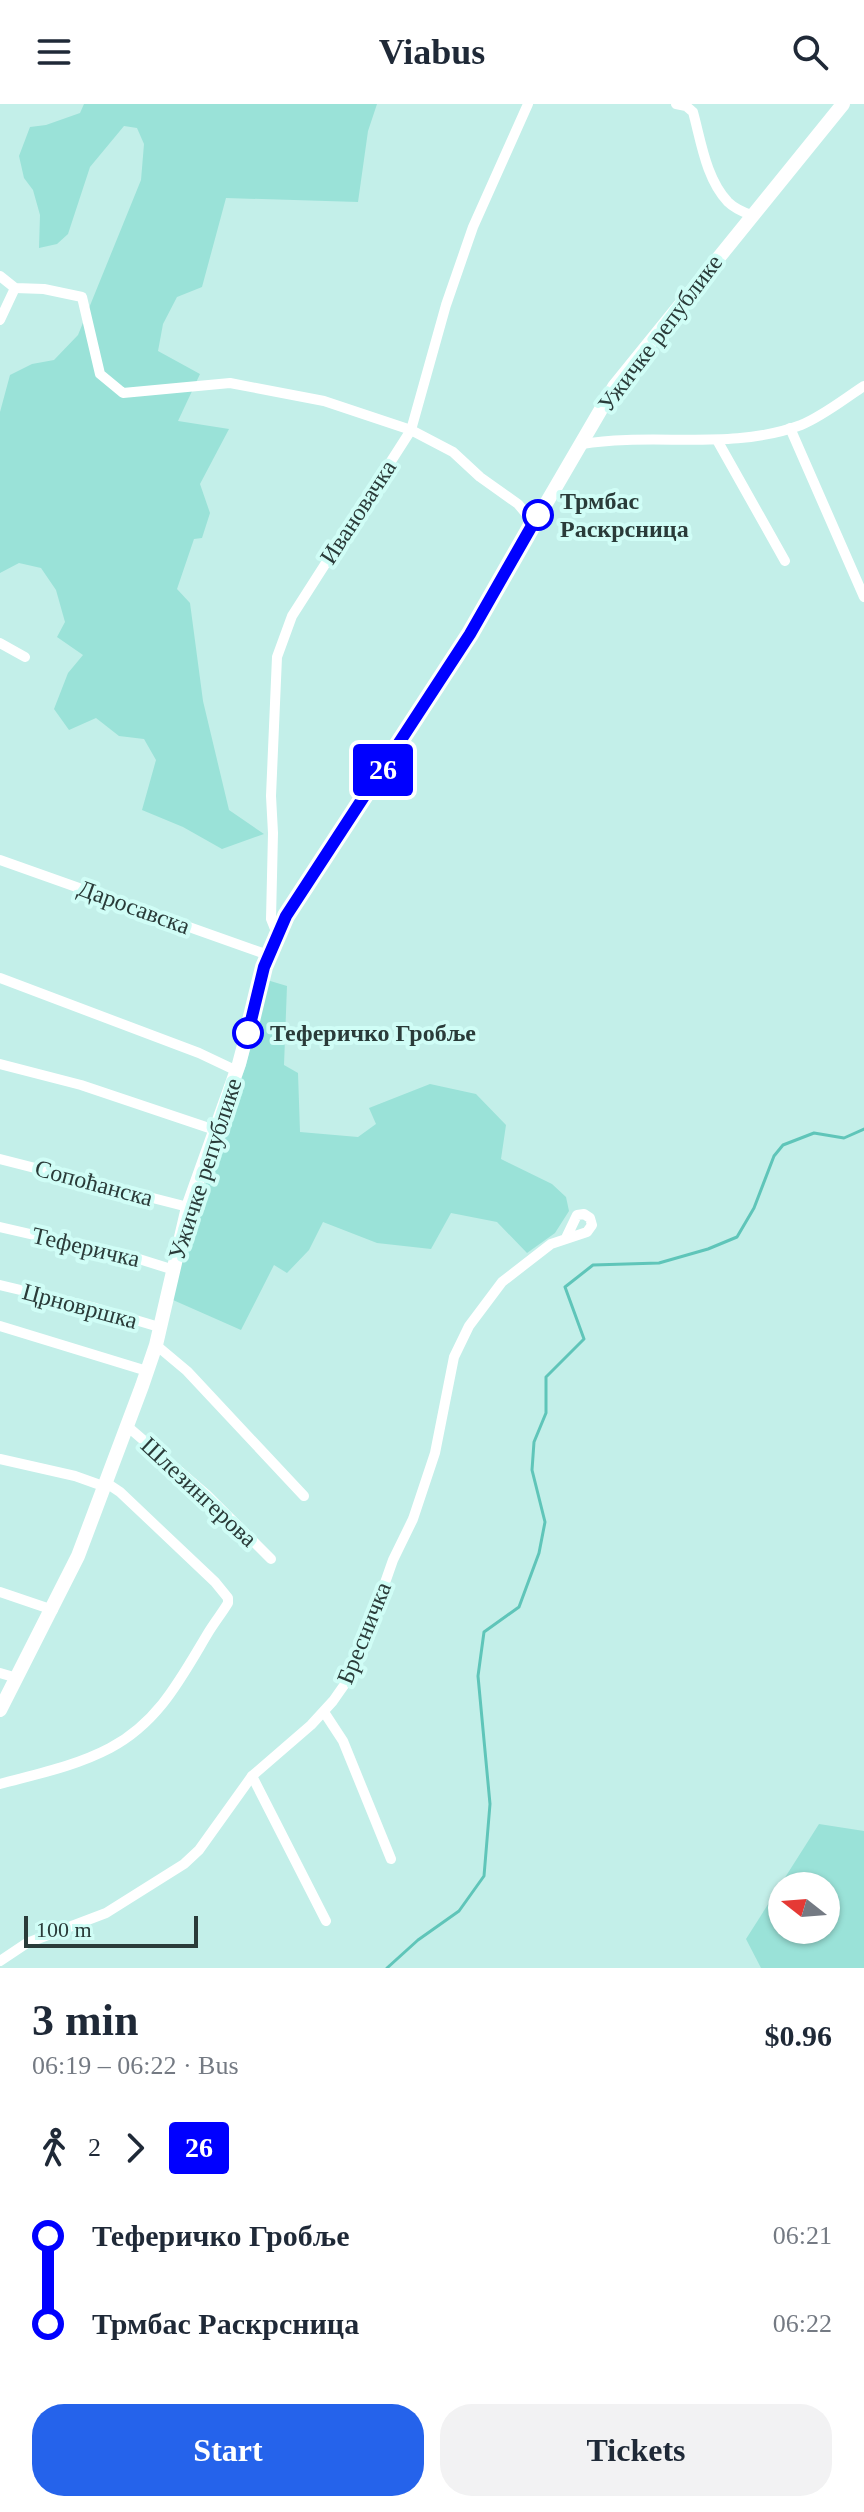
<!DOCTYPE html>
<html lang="en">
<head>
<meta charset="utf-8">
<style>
	body { margin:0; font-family:"Times New Roman",serif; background:#f2f2f3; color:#1f2937; height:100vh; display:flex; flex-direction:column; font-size:30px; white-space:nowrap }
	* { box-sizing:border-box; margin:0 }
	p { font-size:26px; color:#747a83 }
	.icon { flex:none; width:44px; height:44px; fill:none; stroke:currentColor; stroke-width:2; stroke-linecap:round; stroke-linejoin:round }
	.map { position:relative; height:1864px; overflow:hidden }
	.drawer { display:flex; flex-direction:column; background:#fff; flex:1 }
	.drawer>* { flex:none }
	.badge { padding:0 16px; border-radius:6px; font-size:28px; line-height:52px }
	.needle { width:52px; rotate:287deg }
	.controls { position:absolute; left:768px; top:1768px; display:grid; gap:16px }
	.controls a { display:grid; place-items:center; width:72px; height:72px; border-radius:50%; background:#fff; box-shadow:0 2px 6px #0004; font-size:40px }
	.scale { position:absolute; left:24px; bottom:20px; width:174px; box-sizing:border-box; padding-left:8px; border:4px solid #2a3b39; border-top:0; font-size:22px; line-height:28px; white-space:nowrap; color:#2a3b39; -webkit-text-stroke:6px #d0fdf6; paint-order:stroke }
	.map>.badge { position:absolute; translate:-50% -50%; box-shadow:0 0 0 4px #fff }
	.legs { display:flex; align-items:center; gap:12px; height:88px; padding:0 32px; font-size:26px }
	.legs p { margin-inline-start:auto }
	.headline { display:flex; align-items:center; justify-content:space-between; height:136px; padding:0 32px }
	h1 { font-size:44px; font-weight:600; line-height:60px }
	.button { display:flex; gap:16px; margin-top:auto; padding:16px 32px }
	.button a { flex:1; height:92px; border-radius:32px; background:#2563eb; color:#fff; font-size:32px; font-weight:600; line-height:92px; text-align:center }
	.button a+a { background:#f2f2f3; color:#1f2937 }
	ul { padding:0 32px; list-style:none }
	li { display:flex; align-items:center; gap:28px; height:88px; font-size:30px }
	li i { display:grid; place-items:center; width:12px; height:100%; margin:0 10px; background:currentColor }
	li i::after { content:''; width:20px; height:20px; margin:-10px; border:6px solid; border-radius:50%; background:#fff }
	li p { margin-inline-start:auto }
	li:first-child i { background:linear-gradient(#0000 50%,currentColor 0) }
	li:last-child i { background:linear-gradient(currentColor 50%,#0000 0) }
	header { display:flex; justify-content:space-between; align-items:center; height:104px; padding:0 32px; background:#fff; font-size:36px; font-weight:600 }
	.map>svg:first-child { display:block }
	.green { fill:#9ae2d8; fill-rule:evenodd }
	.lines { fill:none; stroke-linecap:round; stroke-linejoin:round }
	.stream { stroke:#5fc5b9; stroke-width:3 }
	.street { stroke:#fff; stroke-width:10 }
	.secondary { stroke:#fff; stroke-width:14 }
	.line-1-casing { stroke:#fff; stroke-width:18 }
	.line-1 { stroke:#00f; stroke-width:12 }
	.stop-1-dot { fill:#fff; stroke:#00f; stroke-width:4 }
	.labels { text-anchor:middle; stroke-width:8; stroke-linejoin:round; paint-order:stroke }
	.street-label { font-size:24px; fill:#2a3b39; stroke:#d0fdf6 }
	.stop-label { font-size:24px; font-weight:bold; fill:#2a3b39; stroke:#d0fdf6; text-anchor:start }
</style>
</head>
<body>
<header><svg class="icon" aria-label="menu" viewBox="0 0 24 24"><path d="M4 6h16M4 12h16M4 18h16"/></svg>Viabus<svg class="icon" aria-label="search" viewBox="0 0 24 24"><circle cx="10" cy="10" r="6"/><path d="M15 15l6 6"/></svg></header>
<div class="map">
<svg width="864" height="1864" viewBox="0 0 864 1864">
	<rect width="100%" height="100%" fill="#c3efe9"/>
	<!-- green -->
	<g class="green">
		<path d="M84,0H377L368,27L358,98L226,94L202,183L177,193L163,220L158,247L200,270L178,317L229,325L200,380L210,409L202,434L194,435L177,485L190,499L203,597L229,706L264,730L222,745L183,723L142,706L156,656L144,635L119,632L96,614L69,626L54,605L68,569L83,551L57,533L65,518L56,486L41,464L19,459L0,469V308L10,271L32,260L54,256L78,231L141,76L144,40L137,24L124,22L90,63L68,130L57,140L39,144L40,111L33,86L24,74L19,52L30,23L46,21L80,9Z"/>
		<path d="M267,876L287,882L284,961L298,969L300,1028L358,1033L376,1020L369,1004L430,980L476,990L506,1021L501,1055L552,1080L566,1093L569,1107L555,1129L527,1149L497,1118L451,1109L431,1145L377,1139L323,1118L309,1146L287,1169L274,1161L241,1226L173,1196L179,1161L246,961Z"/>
		<path d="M819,1720L864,1727V1864H761L746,1835ZM782,1782H826V1826H782Z"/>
	</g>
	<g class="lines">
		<!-- stream -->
		<path class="stream" d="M387,1864L418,1836L459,1807L484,1772L490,1700L478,1572L484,1528L519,1503L539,1449L545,1418L532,1366L534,1338L546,1309V1273L584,1235L565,1183L593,1161L659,1159L708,1145L737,1133L754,1104L774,1052L783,1041L814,1029L844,1034L864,1025"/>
		<!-- street -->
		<g class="street">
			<path d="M676,0L686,2L693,8C701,37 706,75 728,98C734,104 743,108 751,111"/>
			<path d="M0,172L15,184L44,185L82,193L100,270L123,289L230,279L324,297L411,326L453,348L480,373L518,400L534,419"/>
			<path d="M0,216L15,184"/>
			<path d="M790,324L864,493"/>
			<path d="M717,336L785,457"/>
			<path d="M582,340C654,328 732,347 801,321C823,312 844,295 864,282"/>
			<path d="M0,539L25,553"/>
			<path d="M0,756L268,851"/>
			<path d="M277,830L271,815L273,729L271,692L277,553L292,512L411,326L446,201L473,123L528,0"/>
			<path d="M0,874L199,949L237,967"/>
			<path d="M0,960L81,981L215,1026"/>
			<path d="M0,1055L188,1103"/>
			<path d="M0,1123L139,1155L171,1165"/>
			<path d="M0,1181L92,1203L159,1223"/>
			<path d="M0,1222L147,1267"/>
			<path d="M156,1241L187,1267L304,1392"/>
			<path d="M127,1322L207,1391L271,1455"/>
			<path d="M0,1355L75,1372L103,1382"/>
			<path d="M0,1488L53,1506"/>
			<path d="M0,1569L17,1574"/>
			<path d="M324,1608L343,1637L391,1755"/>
			<path d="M252,1672L326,1817"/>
			<path d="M0,1680C37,1670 76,1662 110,1644C159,1618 181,1574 208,1529C214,1519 222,1509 228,1499V1494L215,1478L120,1388L105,1378"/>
			<path d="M0,1857L27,1839L106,1809L184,1760L199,1746L252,1672L311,1621L333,1597L354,1567L393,1456L413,1415L435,1349L454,1253L469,1222L502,1178L551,1140L587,1128L592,1121L590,1114L584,1110L577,1111L566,1134"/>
		</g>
		<!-- secondary -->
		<path class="secondary" d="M0,1606L78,1452L142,1282L156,1241L188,1103L239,960L268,851L286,812L470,530L614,283L843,0"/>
	</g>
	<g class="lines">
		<defs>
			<path id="line-1" d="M248,929L264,863L286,812L470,530L538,411"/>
		</defs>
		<!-- line-1 casing -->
		<use href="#line-1" class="line-1-casing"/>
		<!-- line-1 -->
		<use href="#line-1" class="line-1"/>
	</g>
	<!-- markers -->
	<g class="stop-1-dot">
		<circle cx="538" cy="411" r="14"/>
		<circle cx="248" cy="929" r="14"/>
	</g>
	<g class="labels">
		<!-- street labels -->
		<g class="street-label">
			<text transform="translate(660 229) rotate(-53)" y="8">Ужичке републике</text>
			<text transform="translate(358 408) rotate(-57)" y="8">Ивановачка</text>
			<text transform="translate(134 803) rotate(20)" y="8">Даросавска</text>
			<text transform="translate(205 1065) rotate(-72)" y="8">Ужичке републике</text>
			<text transform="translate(94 1079) rotate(15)" y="8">Сопоћанска</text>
			<text transform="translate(86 1143) rotate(13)" y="8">Теферичка</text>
			<text transform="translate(80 1202) rotate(15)" y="8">Црновршка</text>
			<text transform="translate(199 1388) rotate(43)" y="8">Шлезингерова</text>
			<text transform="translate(364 1529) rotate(-68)" y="8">Бресничка</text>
		</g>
		<!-- stop labels -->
		<g class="stop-label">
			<text x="560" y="405">Трмбас<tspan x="560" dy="28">Раскрсница</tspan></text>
			<text x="270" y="937">Теферичко Гробље</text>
		</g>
	</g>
</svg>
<div class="controls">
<a><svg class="needle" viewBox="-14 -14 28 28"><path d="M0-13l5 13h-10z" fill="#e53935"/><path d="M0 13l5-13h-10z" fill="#747a83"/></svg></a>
</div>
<div class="scale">100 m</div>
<b class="badge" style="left:383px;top:666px;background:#00f;color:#fff">26</b>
</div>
<section class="drawer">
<div class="headline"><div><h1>3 min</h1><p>06:19 – 06:22 · Bus</p></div><b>$0.96</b></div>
<div class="legs"><svg class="icon" aria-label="walk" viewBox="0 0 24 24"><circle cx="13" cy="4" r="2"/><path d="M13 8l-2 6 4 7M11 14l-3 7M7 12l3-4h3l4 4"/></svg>2<svg class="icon" aria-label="forward" viewBox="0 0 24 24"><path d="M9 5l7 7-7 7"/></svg><b class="badge" style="background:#00f;color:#fff">26</b></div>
<ul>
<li><i style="color:#00f"></i><b>Теферичко Гробље</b><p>06:21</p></li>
<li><i style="color:#00f"></i><b>Трмбас Раскрсница</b><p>06:22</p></li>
</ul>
<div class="button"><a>Start</a><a>Tickets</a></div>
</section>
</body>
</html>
